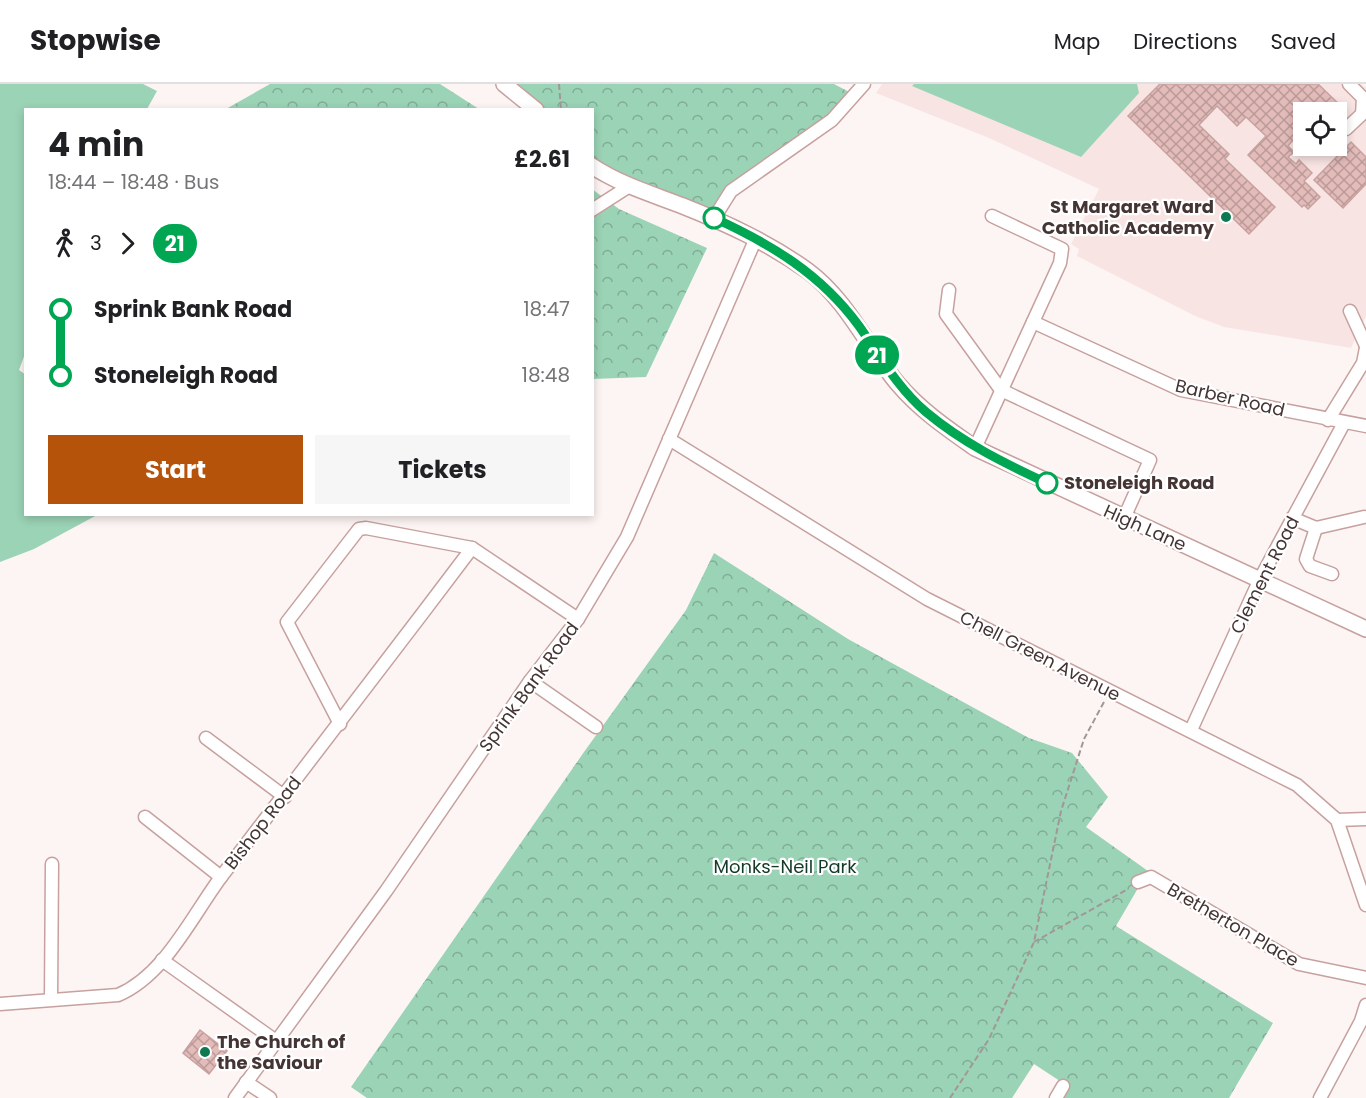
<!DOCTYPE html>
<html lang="en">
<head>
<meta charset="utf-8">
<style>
	body { margin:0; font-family:Poppins,sans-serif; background:#f6f6f6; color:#202124; height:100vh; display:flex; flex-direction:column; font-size:22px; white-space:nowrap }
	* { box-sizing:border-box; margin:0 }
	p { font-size:20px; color:#757577 }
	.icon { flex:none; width:33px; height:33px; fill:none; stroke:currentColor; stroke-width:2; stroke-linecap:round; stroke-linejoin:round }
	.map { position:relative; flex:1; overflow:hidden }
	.details { position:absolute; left:24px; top:24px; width:570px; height:408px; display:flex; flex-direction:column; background:#fff; border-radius:0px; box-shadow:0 3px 9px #0003 }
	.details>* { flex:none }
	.badge { padding:0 12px; border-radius:20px; font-size:21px; line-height:39px }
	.fabs { position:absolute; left:1293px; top:18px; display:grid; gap:12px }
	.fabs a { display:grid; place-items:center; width:54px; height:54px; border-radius:0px; background:#fff; box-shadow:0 3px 9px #0003; font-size:30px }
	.map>.badge { position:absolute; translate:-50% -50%; box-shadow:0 0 0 3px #fff }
	.legs { display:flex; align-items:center; gap:9px; height:66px; padding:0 24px; font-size:20px }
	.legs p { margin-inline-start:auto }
	.headline { display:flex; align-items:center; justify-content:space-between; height:102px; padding:0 24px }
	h1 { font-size:33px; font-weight:700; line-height:45px }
	.button { display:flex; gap:12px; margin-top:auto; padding:12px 24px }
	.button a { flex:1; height:69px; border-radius:0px; background:#b45309; color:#fff; font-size:24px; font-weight:700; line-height:69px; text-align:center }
	.button a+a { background:#f6f6f6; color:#202124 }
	ul { padding:0 24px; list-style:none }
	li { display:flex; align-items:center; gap:21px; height:66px; font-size:22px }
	li i { display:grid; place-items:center; width:9px; height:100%; margin:0 8px; background:currentColor }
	li i::after { content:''; width:15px; height:15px; margin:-8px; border:4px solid; border-radius:50%; background:#fff }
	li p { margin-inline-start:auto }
	li:first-child i { background:linear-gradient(#0000 50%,currentColor 0) }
	li:last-child i { background:linear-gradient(currentColor 50%,#0000 0) }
	header { display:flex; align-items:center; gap:36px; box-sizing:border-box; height:84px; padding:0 30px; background:#fff; border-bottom:2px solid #e0e0e0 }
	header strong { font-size:28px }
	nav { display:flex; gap:33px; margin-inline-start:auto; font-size:21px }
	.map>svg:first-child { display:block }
	.built { fill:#f8e5e3; fill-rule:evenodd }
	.grass { fill:#9bd3b6 }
	.park { fill:url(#park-crowns) }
	.building { fill:url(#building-cross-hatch); stroke:#c8a2a0; stroke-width:1.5 }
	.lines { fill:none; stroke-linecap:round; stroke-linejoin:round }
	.minor-casing { stroke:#c6a19e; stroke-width:15 }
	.major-casing { stroke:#c6a19e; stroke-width:18 }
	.path { stroke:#a29796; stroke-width:2; stroke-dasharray:6 3; stroke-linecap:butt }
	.minor { stroke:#fff; stroke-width:12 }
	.major { stroke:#fff; stroke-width:15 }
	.line-1-casing { stroke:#fff; stroke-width:14 }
	.line-1 { stroke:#00a651; stroke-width:9 }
	.poi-dot { fill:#0e7851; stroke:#fff; stroke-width:2 }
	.stop-1-dot { fill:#fff; stroke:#00a651; stroke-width:3 }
	.labels { text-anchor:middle; stroke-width:4.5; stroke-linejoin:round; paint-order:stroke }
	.poi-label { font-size:18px; font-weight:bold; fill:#443534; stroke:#fff; text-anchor:end }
	.street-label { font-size:18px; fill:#443534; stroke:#fff }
	.stop-label { font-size:18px; font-weight:bold; fill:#443534; stroke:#fff; text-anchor:start }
	.park-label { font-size:18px; fill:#133a28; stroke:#fff }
</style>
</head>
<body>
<header>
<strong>Stopwise</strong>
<nav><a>Map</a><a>Directions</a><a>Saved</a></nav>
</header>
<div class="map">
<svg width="1366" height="1014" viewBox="0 0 1366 1014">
	<defs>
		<pattern id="park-crowns" width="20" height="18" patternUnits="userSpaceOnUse" patternTransform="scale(1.5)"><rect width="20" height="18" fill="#9bd3b6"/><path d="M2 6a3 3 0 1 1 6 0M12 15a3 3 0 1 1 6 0" fill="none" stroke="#80ac95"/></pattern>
		<pattern id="building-cross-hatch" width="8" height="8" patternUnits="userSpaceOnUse" patternTransform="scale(1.5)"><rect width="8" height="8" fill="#e3bcba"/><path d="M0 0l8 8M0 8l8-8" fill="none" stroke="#ba9a98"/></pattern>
	</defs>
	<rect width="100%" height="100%" fill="#fdf5f4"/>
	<!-- built -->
	<path class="built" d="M882,0H1361L1366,4V232L1351,264L1224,243L1195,232L1077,172L1079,165L1071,160L1099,105L989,54L876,9ZM1304,28H1336V62H1304Z"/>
	<!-- grass -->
	<g class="grass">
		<path d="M0,0H143L157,7L147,25L26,26V267L19,286L26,291V430L97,431L34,465L0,478Z"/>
		<path d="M914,0H1137L1139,9L1081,73L912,2Z"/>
	</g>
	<!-- park -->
	<g class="park">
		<path d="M270,0H440L479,25H226Z"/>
		<path d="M503,0H834L855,11L747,95L714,134L592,82V26L536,25Z"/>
		<path d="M592,105L619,125L707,164L646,293L593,295Z"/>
		<path d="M714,469L848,555L1029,654L1072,669L1108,713L1086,743L1148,787L1116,842L1273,939L1229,1014H1064L1069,1003L1034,980L1012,1014H367L351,1003L584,668L686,526Z"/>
	</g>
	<!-- building -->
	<g class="building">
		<path d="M1160,0H1318L1343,24L1336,31V28H1304V62H1307L1303,66L1293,56L1288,62L1294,68L1288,73L1296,80L1299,76L1312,89L1304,97L1320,113L1308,125L1304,121L1302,123L1248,71L1266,52L1246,33L1237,42L1217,22L1199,41L1229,70L1225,75L1275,123L1249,150L1128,32Z"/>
		<path d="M1351,58L1366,73V100L1343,124L1314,96Z"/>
		<path d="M200,946L227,967L209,990L183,969Z"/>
	</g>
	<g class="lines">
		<defs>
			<g id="minor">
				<path d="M1346,45L1362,30L1363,14L1349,0"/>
				<path d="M592,126L628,103"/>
				<path d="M714,134L731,107L832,36L864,0"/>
				<path d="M949,206L946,230L1001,306L1150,376L1124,434"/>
				<path d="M1350,227L1366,262"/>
				<path d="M1033,238L1181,306L1366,342"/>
				<path d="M1328,336L1363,279L1366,264"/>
				<path d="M669,355L927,515L1297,701L1337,736L1366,821"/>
				<path d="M975,364L1060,179L1062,165L992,132"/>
				<path d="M1292,434L1316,444L1364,433"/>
				<path d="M1316,444L1306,475L1310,482L1332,490"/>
				<path d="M530,597L596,643"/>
				<path d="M340,640L287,538L359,445L366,444L472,464L578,535"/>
				<path d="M1191,646L1260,495L1344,339"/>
				<path d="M206,654L285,713"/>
				<path d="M145,733L221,793"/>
				<path d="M1337,736L1366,735"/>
				<path d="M1138,798L1151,793L1299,880L1366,894"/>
				<path d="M162,876L276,957"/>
				<path d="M51,915L52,780"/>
				<path d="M0,920L118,911C165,891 192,832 221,793C305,683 389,574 472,464"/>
				<path d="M246,998L270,1014"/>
				<path d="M235,1014L386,807L530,597L578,535L627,453L756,154"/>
				<path d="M1056,1014L1063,1002"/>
				<path d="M1320,1014L1361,937L1366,921"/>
			</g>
			<g id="major">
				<path d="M504,0L536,26"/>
				<path d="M592,82C621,101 652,110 683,122C728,140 769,159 808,187C848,217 867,263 898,300C920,326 948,345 975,364L1366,545"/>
			</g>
		</defs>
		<!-- minor casing -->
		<use href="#minor" class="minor-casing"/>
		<!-- major casing -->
		<use href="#major" class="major-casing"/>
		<!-- path -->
		<g class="path">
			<path d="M559,0L561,26"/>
			<path d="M1034,858L1128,805"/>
			<path d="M950,1014L989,955L1034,858L1061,727L1084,655L1104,618"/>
		</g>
		<!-- minor -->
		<use href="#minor" class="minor"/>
		<!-- major -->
		<use href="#major" class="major"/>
	</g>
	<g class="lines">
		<defs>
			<path id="line-1" d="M714,134C771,160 821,190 859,242C880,272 897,303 926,328C963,359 1004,379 1047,399"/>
		</defs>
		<!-- line-1 casing -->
		<use href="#line-1" class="line-1-casing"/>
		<!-- line-1 -->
		<use href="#line-1" class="line-1"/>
	</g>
	<!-- markers -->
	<g class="poi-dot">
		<circle cx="1226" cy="133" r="6"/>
		<circle cx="205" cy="968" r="6"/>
	</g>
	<g class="stop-1-dot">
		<circle cx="714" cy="134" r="10"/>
		<circle cx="1047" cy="399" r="10"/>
	</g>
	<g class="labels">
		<!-- poi labels -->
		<g class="poi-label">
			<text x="1214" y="129">St Margaret Ward<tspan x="1214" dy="21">Catholic Academy</tspan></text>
			<text x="217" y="964" text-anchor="start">The Church of<tspan x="217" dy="21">the Saviour</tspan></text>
		</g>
		<!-- street labels -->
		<g class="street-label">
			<text transform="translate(1230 314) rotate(13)" y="6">Barber Road</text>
			<text transform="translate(1145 444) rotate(24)" y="6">High Lane</text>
			<text transform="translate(1265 491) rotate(-63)" y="6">Clement Road</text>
			<text transform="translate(1040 572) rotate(27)" y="6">Chell Green Avenue</text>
			<text transform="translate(529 603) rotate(-54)" y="6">Sprink Bank Road</text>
			<text transform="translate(263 739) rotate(-52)" y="6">Bishop Road</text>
			<text transform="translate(1233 841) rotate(30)" y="6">Bretherton Place</text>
		</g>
		<!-- stop labels -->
		<g class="stop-label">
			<text x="1064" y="405">Stoneleigh Road</text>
		</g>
		<!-- park labels -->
		<g class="park-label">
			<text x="785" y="789">Monks-Neil Park</text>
		</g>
	</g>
</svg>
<div class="fabs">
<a><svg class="icon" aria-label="locate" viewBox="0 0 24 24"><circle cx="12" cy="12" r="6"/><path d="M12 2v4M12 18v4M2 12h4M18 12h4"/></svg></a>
</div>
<b class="badge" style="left:877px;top:271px;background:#00a651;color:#fff">21</b>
<section class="details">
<div class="headline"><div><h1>4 min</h1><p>18:44 – 18:48 · Bus</p></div><b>£2.61</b></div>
<div class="legs"><svg class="icon" aria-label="walk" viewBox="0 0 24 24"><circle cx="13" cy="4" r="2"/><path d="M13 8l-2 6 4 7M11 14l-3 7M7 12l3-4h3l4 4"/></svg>3<svg class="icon" aria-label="forward" viewBox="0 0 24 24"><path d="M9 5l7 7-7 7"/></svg><b class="badge" style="background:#00a651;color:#fff">21</b></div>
<ul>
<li><i style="color:#00a651"></i><b>Sprink Bank Road</b><p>18:47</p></li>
<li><i style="color:#00a651"></i><b>Stoneleigh Road</b><p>18:48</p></li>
</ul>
<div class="button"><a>Start</a><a>Tickets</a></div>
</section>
</div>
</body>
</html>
